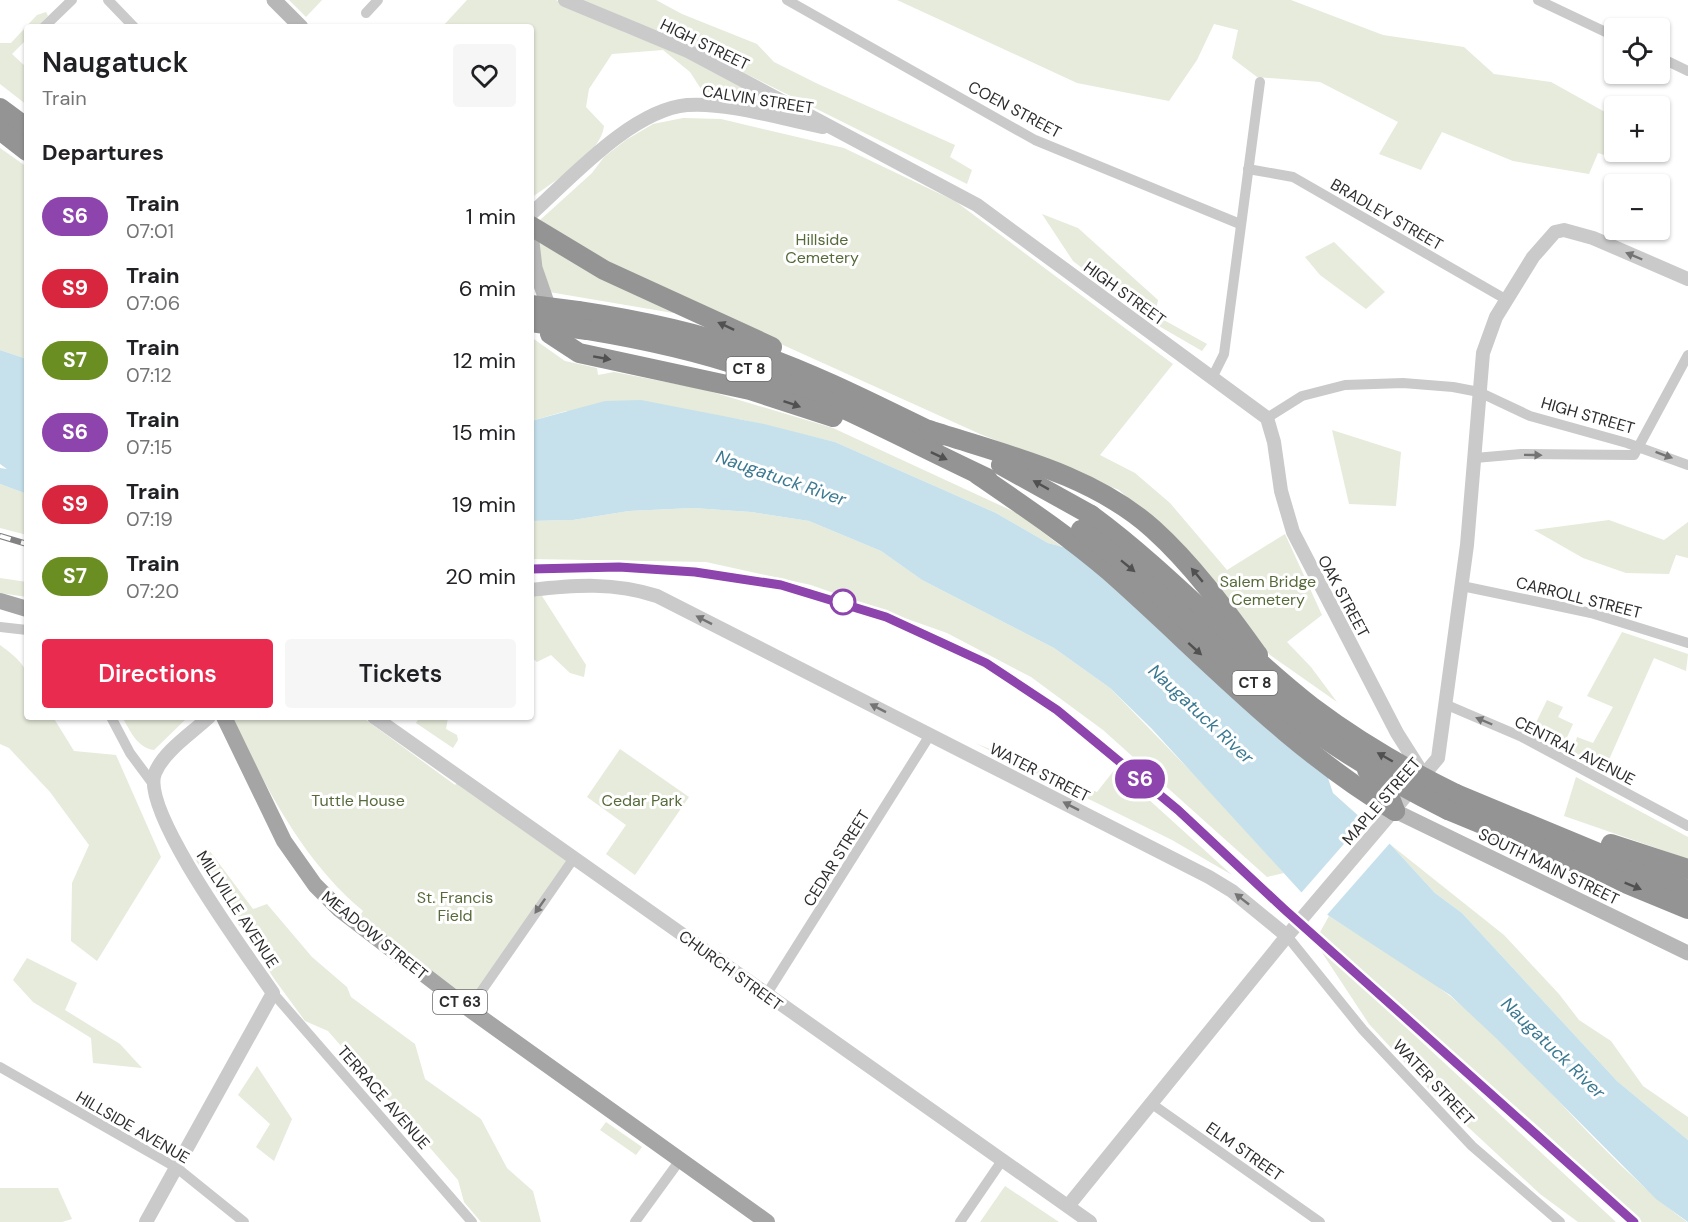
<!DOCTYPE html>
<html lang="en">
<head>
<meta charset="utf-8">
<style>
	body { margin:0; font-family:"DM Sans",sans-serif; background:#f6f6f6; color:#202124; height:100vh; display:flex; flex-direction:column; font-size:22px; white-space:nowrap }
	* { box-sizing:border-box; margin:0 }
	p { font-size:20px; color:#757577 }
	.icon { flex:none; width:33px; height:33px; fill:none; stroke:currentColor; stroke-width:2; stroke-linecap:round; stroke-linejoin:round }
	.map { position:relative; flex:1; overflow:hidden }
	.sheet { position:absolute; left:24px; top:24px; width:510px; height:696px; display:flex; flex-direction:column; background:#fff; border-radius:6px; box-shadow:0 2px 4px #0004 }
	.sheet>* { flex:none }
	.badge { padding:0 12px; border-radius:20px; font-size:21px; line-height:39px }
	.fabs { position:absolute; left:1604px; top:18px; display:grid; gap:12px }
	.fabs a { display:grid; place-items:center; width:66px; height:66px; border-radius:6px; background:#fff; box-shadow:0 2px 4px #0004; font-size:30px }
	.map>.badge { position:absolute; translate:-50% -50%; box-shadow:0 0 0 3px #fff }
	h2 { padding:0 18px; font-size:22px; line-height:54px }
	.round { display:grid; place-items:center; flex:none; width:63px; height:63px; border-radius:6px; background:#f6f6f6 }
	.summary { display:flex; align-items:center; justify-content:space-between; height:102px; padding:0 18px }
	h1 { font-size:28px; font-weight:600; line-height:45px }
	.primary-button { display:flex; gap:12px; margin-top:auto; padding:12px 18px }
	.primary-button a { flex:1; height:69px; border-radius:6px; background:#e92b4f; color:#fff; font-size:24px; font-weight:600; line-height:69px; text-align:center }
	.primary-button a+a { background:#f6f6f6; color:#202124 }
	ul { padding:0; list-style:none }
	li { display:flex; align-items:center; gap:18px; height:72px; padding:0 18px }
	li div { flex:1 }
	li b { display:block; font-size:22px }
	li em { font-style:normal }
	li .badge { min-width:66px; font-weight:700; text-align:center }
	.map>svg:first-child { display:block }
	.green { fill:#e6ebdb }
	.water { fill:#c6e1ec }
	.pier { fill:#fff }
	.lines { fill:none; stroke-linecap:round; stroke-linejoin:round }
	.minor { stroke:#cacaca; stroke-width:10 }
	.tertiary { stroke:#cacaca; stroke-width:14 }
	.secondary { stroke:#b7b7b7; stroke-width:15 }
	.primary { stroke:#a5a5a5; stroke-width:16 }
	.motorway { stroke:#949494; stroke-width:20 }
	.rail-casing { stroke:#828282; stroke-width:6 }
	.rail { stroke:#fff; stroke-width:4; stroke-dasharray:11; stroke-linecap:butt }
	.motorway-bridge { stroke:#949494; stroke-width:20 }
	.oneway { fill:#747474 }
	.oneway2 { fill:#515151 }
	.line-casing { stroke:#fff; stroke-width:14 }
	.line { stroke:#8e44ad; stroke-width:9 }
	.stop-dot { fill:#fff; stroke:#8e44ad; stroke-width:3 }
	.labels { text-anchor:middle; stroke-width:6; stroke-linejoin:round; paint-order:stroke }
	.shield { fill:#fff; stroke:#6c6c6c; stroke-width:1.5 }
	.shield-label { font-size:15px; font-weight:bold; fill:#2d2d2d }
	.street-label { font-size:16px; fill:#2d2d2d; stroke:#fff }
	.park-label { font-size:16px; fill:#566a3a; stroke:#fff }
	.water-label { font-size:18px; font-style:italic; fill:#3a7991; stroke:#fff }
</style>
</head>
<body>
<div class="map">
<svg width="1688" height="1222" viewBox="0 0 1688 1222">
	<rect width="100%" height="100%" fill="#fff"/>
	<!-- green -->
	<g class="green">
		<path d="M289,0H322L306,17Z"/>
		<path d="M467,0H556L626,33L698,61L792,113L742,106L701,89L690,72L663,50L612,54L589,89L586,107L604,126C601,154 554,181 531,198V27H442Z"/>
		<path d="M573,0H656L682,14L757,44L774,62L818,84L955,145L950,157L972,170L967,184L664,33Z"/>
		<path d="M897,0H1291L1383,35L1464,47L1494,74L1551,82L1614,117V152H1649V155L1626,162L1598,153L1589,174L1513,161L1442,132L1421,170L1379,154L1398,122L1320,82L1257,77L1232,58L1238,30L1214,24L1197,60L1169,101L1077,83Z"/>
		<path d="M46,12L48,16L38,27H27V39L12,54L27,68V105L0,84V43H11L37,15Z"/>
		<path d="M683,118L721,119L844,148L955,201L1173,364L1100,455L1135,473L1170,503L1227,570L1285,534L1322,615L1287,642L1311,667L1337,702L1270,655L1193,557L1119,490L980,434L624,273L539,221L592,173L604,157L626,140L653,124Z"/>
		<path d="M0,148L27,167V359L0,350Z"/>
		<path d="M1042,214L1078,228L1158,300L1155,315L1207,344L1202,351L1152,322L1073,261Z"/>
		<path d="M540,239L681,311L673,313L549,292C543,277 531,255 540,239Z"/>
		<path d="M1334,242L1385,292L1366,309L1320,275L1305,257Z"/>
		<path d="M531,337L565,361L597,368L598,375L614,372L702,389L833,428L1019,514L1062,547L1048,543L996,513L835,442L739,419L566,411L531,421Z"/>
		<path d="M1332,430L1401,452L1396,506L1349,504Z"/>
		<path d="M0,484L27,494V535L0,528Z"/>
		<path d="M693,508L751,512L809,521L881,551L922,580L1054,648L1110,688L1206,787L1284,873L1267,877L1103,730L1031,677L947,633L811,585L706,562L531,559V521L573,520L629,511Z"/>
		<path d="M1609,520L1664,540L1688,522V558L1676,555L1669,574L1626,573L1583,558L1534,530Z"/>
		<path d="M0,578L27,582V597L0,593Z"/>
		<path d="M542,596L586,665L584,677L570,673L551,655L537,662L531,657V597Z"/>
		<path d="M1622,632L1688,654L1686,671L1654,658L1604,771L1573,751L1577,737L1593,743L1613,707L1587,696Z"/>
		<path d="M0,645C36,671 27,676 27,717H53L74,751L116,755L161,857L97,961L71,941L72,883L89,845L50,792L9,748L0,744Z"/>
		<path d="M1547,700L1563,707L1558,717L1573,724L1564,744L1533,729Z"/>
		<path d="M122,717H188L154,750C137,748 130,730 122,717Z"/>
		<path d="M231,717H362L455,785L463,775L576,858L469,1009L355,923L363,911C301,859 267,788 231,717Z"/>
		<path d="M420,717L448,718L446,729L457,735L458,740L453,748L416,723Z"/>
		<path d="M975,743L1097,792L1115,769L1232,875L1172,840Z"/>
		<path d="M620,749L689,797L635,875L606,854L626,825L587,797Z"/>
		<path d="M1576,777L1688,837V859L1564,816Z"/>
		<path d="M1391,845L1504,935L1559,994L1579,1020L1611,1041L1643,1086L1688,1117V1140L1617,1081L1462,913L1435,893Z"/>
		<path d="M209,850L253,909L267,904L312,957L347,987L351,997L415,1044L425,1079L481,1119L507,1168L533,1191L541,1222H481L464,1202L458,1180L328,1031L305,1021L275,980L195,859Z"/>
		<path d="M1329,916C1369,942 1413,966 1450,996C1535,1065 1599,1157 1687,1222H1642L1541,1129L1319,934Z"/>
		<path d="M1317,945L1616,1222H1578L1540,1194L1440,1101L1369,1024Z"/>
		<path d="M27,958L77,983L65,1010L120,1044L142,1068L93,1063L91,1038L33,1002L13,980Z"/>
		<path d="M257,1066L292,1119L274,1161L256,1147L270,1124L238,1095Z"/>
		<path d="M606,1122L642,1147L636,1155L600,1130Z"/>
		<path d="M1005,1186L1059,1222H980Z"/>
		<path d="M0,1188H58L72,1219L62,1222H0Z"/>
	</g>
	<!-- water -->
	<g class="water">
		<path d="M0,350L27,359V494L0,484V468L7,469L0,464Z"/>
		<path d="M641,400L764,424L835,442L996,513L1048,543L1070,549L1317,761L1328,778L1333,793L1391,845L1435,893L1462,913L1617,1081L1688,1140V1222L1656,1199L1497,1039L1450,995L1329,916L1301,892L1152,729L1110,688L1054,648L922,580L881,551L809,521L751,512L693,508L629,511L573,520L531,521V421L605,401Z"/>
	</g>
	<!-- pier -->
	<path class="pier" d="M1364,821L1390,843L1326,916L1301,893Z"/>
	<g class="lines">
		<!-- minor -->
		<g class="minor">
			<path d="M108,0L134,27"/>
			<path d="M787,0L1035,140L1240,224"/>
			<path d="M1538,0L1614,36"/>
			<path d="M366,13L378,0"/>
			<path d="M44,27L72,0"/>
			<path d="M1659,57L1688,71"/>
			<path d="M1248,169L1293,177L1507,300"/>
			<path d="M1212,378L1224,354L1260,82"/>
			<path d="M1267,418L1302,396L1345,385L1403,383L1453,387L1479,392L1530,416L1627,443L1688,465"/>
			<path d="M1475,458L1521,454L1634,455L1688,355"/>
			<path d="M1462,586L1591,613L1688,643"/>
			<path d="M0,627L27,630"/>
			<path d="M1447,705L1522,737L1688,826"/>
			<path d="M111,717L130,753L153,784"/>
			<path d="M1287,936L1363,1030L1472,1146L1560,1222"/>
			<path d="M273,993L472,1222"/>
			<path d="M766,995L930,735"/>
			<path d="M469,1009L574,858"/>
			<path d="M0,1067L177,1168L244,1222"/>
			<path d="M1152,1104L1320,1222"/>
			<path d="M635,1222L680,1160"/>
			<path d="M960,1222L1001,1162"/>
		</g>
		<!-- tertiary -->
		<g class="tertiary">
			<path d="M565,0L688,51L977,205L1267,418L1274,442L1281,491L1293,532L1397,733L1423,774"/>
			<path d="M531,214C571,178 632,110 687,105C729,102 781,119 823,127"/>
			<path d="M531,590C575,585 614,582 657,596L1209,877L1232,891L1287,936"/>
			<path d="M374,717L1090,1222"/>
			<path d="M1068,1206L1287,936L1438,758L1467,545L1483,353L1496,317L1533,257L1555,232L1564,230L1593,238L1688,279"/>
			<path d="M146,1222L273,993C248,956 140,811 155,773C164,751 192,733 209,717"/>
		</g>
		<!-- secondary -->
		<g class="secondary">
			<path d="M274,0L301,27"/>
			<path d="M531,233L535,268L551,314"/>
			<path d="M1395,811L1688,953"/>
		</g>
		<!-- primary -->
		<g class="primary">
			<path d="M0,601L27,609"/>
			<path d="M224,717L284,841L315,885L340,910L469,1009L767,1222"/>
		</g>
		<!-- motorway -->
		<g class="motorway">
			<path d="M0,108L27,128"/>
			<path d="M0,130L27,151"/>
			<path d="M531,226L604,270L772,347"/>
			<path d="M578,311C638,320 695,332 752,352C816,374 878,406 940,436"/>
			<path d="M587,330C641,339 694,350 746,368C829,398 908,441 987,478"/>
			<path d="M550,334L579,353L750,390L833,417"/>
			<path d="M929,430C1005,455 1092,474 1153,529C1194,566 1226,611 1258,655"/>
			<path d="M1001,465L1091,515"/>
			<path d="M977,474C1022,505 1067,535 1109,571C1202,653 1287,747 1395,811"/>
			<path d="M1367,770L1386,787L1395,811"/>
			<path d="M1456,794L1688,890"/>
			<path d="M1448,810L1688,909"/>
			<path d="M1611,844L1688,869"/>
		</g>
		<defs>
			<g id="rail">
				<path d="M0,536L27,544"/>
				<path d="M531,569L619,567L695,572L781,585L886,617L985,663L1057,710L1178,810L1284,909L1634,1222"/>
			</g>
		</defs>
		<!-- rail casing -->
		<use href="#rail" class="rail-casing"/>
		<!-- rail -->
		<use href="#rail" class="rail"/>
		<!-- motorway-bridge -->
		<g class="motorway-bridge">
			<path d="M531,305L578,311"/>
			<path d="M531,322L587,330"/>
			<path d="M1091,515C1170,573 1235,647 1312,707C1357,741 1405,769 1456,794"/>
			<path d="M1081,530C1158,586 1221,658 1295,717C1343,754 1394,783 1448,810"/>
		</g>
	</g>
	<!-- one-way arrows -->
	<defs><path id="oneway-solid" d="M-6-.8H1V-3.2L6.5 0L1 3.2V.8H-6Z" transform="scale(1.5)"/></defs>
	<g class="oneway">
		<use href="#oneway-solid" transform="translate(1634 256) rotate(-157)"/>
		<use href="#oneway-solid" transform="translate(1533 455) rotate(1)"/>
		<use href="#oneway-solid" transform="translate(1664 455) rotate(20)"/>
		<use href="#oneway-solid" transform="translate(704 620) rotate(-153)"/>
		<use href="#oneway-solid" transform="translate(878 708) rotate(-153)"/>
		<use href="#oneway-solid" transform="translate(1484 721) rotate(-157)"/>
		<use href="#oneway-solid" transform="translate(1071 806) rotate(-153)"/>
		<use href="#oneway-solid" transform="translate(1242 899) rotate(-142)"/>
		<use href="#oneway-solid" transform="translate(540 906) rotate(125)"/>
	</g>
	<g class="oneway2">
		<use href="#oneway-solid" transform="translate(726 326) rotate(-155)"/>
		<use href="#oneway-solid" transform="translate(602 358) rotate(10)"/>
		<use href="#oneway-solid" transform="translate(792 404) rotate(19)"/>
		<use href="#oneway-solid" transform="translate(939 456) rotate(25)"/>
		<use href="#oneway-solid" transform="translate(1041 485) rotate(-151)"/>
		<use href="#oneway-solid" transform="translate(1128 566) rotate(39)"/>
		<use href="#oneway-solid" transform="translate(1197 575) rotate(-130)"/>
		<use href="#oneway-solid" transform="translate(1195 649) rotate(42)"/>
		<use href="#oneway-solid" transform="translate(1385 757) rotate(-150)"/>
		<use href="#oneway-solid" transform="translate(1633 886) rotate(22)"/>
	</g>
	<g class="lines">
		<defs>
			<path id="line" d="M531,569L619,567L695,572L781,585L886,617L986,663L1057,710L1178,810L1284,909L1634,1222"/>
		</defs>
		<!-- line casing -->
		<use href="#line" class="line-casing"/>
		<!-- line -->
		<use href="#line" class="line"/>
	</g>
	<!-- markers -->
	<circle class="stop-dot" cx="843" cy="602" r="12"/>
	<g class="labels">
		<!-- shield labels -->
		<g class="shield">
			<rect x="726.5" y="357" width="45" height="24" rx="4.5"/>
			<rect x="1232.5" y="671" width="45" height="24" rx="4.5"/>
			<rect x="433" y="990" width="54" height="24" rx="4.5"/>
		</g>
		<g class="shield-label">
			<text x="749" y="374">CT 8</text>
			<text x="1255" y="688">CT 8</text>
			<text x="460" y="1007">CT 63</text>
		</g>
		<!-- street labels -->
		<g class="street-label">
			<text transform="translate(705 44) rotate(26)" y="6">HIGH STREET</text>
			<text transform="translate(758 99) rotate(9)" y="6">CALVIN STREET</text>
			<text transform="translate(1015 109) rotate(28)" y="6">COEN STREET</text>
			<text transform="translate(1387 214) rotate(30)" y="6">BRADLEY STREET</text>
			<text transform="translate(1125 293) rotate(36)" y="6">HIGH STREET</text>
			<text transform="translate(1588 415) rotate(16)" y="6">HIGH STREET</text>
			<text transform="translate(1344 596) rotate(62)" y="6">OAK STREET</text>
			<text transform="translate(1579 597) rotate(14)" y="6">CARROLL STREET</text>
			<text transform="translate(1575 750) rotate(27)" y="6">CENTRAL AVENUE</text>
			<text transform="translate(1040 772) rotate(27)" y="6">WATER STREET</text>
			<text transform="translate(1381 801) rotate(-49)" y="6">MAPLE STREET</text>
			<text transform="translate(836 858) rotate(-58)" y="6">CEDAR STREET</text>
			<text transform="translate(1549 866) rotate(26)" y="6">SOUTH MAIN STREET</text>
			<text transform="translate(238 909) rotate(57)" y="6">MILLVILLE AVENUE</text>
			<text transform="translate(375 935) rotate(39)" y="6">MEADOW STREET</text>
			<text transform="translate(731 970) rotate(36)" y="6">CHURCH STREET</text>
			<text transform="translate(1434 1082) rotate(47)" y="6">WATER STREET</text>
			<text transform="translate(384 1097) rotate(49)" y="6">TERRACE AVENUE</text>
			<text transform="translate(133 1127) rotate(30)" y="6">HILLSIDE AVENUE</text>
			<text transform="translate(1245 1151) rotate(35)" y="6">ELM STREET</text>
		</g>
		<!-- park labels -->
		<g class="park-label">
			<text x="822" y="245">Hillside<tspan x="822" dy="18">Cemetery</tspan></text>
			<text x="1268" y="587">Salem Bridge<tspan x="1268" dy="18">Cemetery</tspan></text>
			<text x="358" y="806">Tuttle House</text>
			<text x="642" y="806">Cedar Park</text>
			<text x="455" y="903">St. Francis<tspan x="455" dy="18">Field</tspan></text>
		</g>
		<!-- water labels -->
		<g class="water-label">
			<text transform="translate(781 478) rotate(19)" y="6">Naugatuck River</text>
			<text transform="translate(1201 714) rotate(43)" y="6">Naugatuck River</text>
			<text transform="translate(1553 1048) rotate(44)" y="6">Naugatuck River</text>
		</g>
	</g>
</svg>
<div class="fabs">
<a><svg class="icon" aria-label="locate" viewBox="0 0 24 24"><circle cx="12" cy="12" r="6"/><path d="M12 2v4M12 18v4M2 12h4M18 12h4"/></svg></a>
<a>+</a>
<a>−</a>
</div>
<b class="badge" style="left:1140px;top:779px;background:#8e44ad;color:#fff">S6</b>
<section class="sheet">
<div class="summary"><div><h1>Naugatuck</h1><p>Train</p></div><a class="round"><svg class="icon" aria-label="heart" viewBox="0 0 24 24"><path d="M12 20l-8-8c-3-5 5-10 8-4 3-6 11-1 8 4z"/></svg></a></div>
<h2>Departures</h2>
<ul>
<li><span class="badge" style="background:#8e44ad;color:#fff">S6</span><div><b>Train</b><p>07:01</p></div><em>1 min</em></li>
<li><span class="badge" style="background:#d7263d;color:#fff">S9</span><div><b>Train</b><p>07:06</p></div><em>6 min</em></li>
<li><span class="badge" style="background:#6b8e23;color:#fff">S7</span><div><b>Train</b><p>07:12</p></div><em>12 min</em></li>
<li><span class="badge" style="background:#8e44ad;color:#fff">S6</span><div><b>Train</b><p>07:15</p></div><em>15 min</em></li>
<li><span class="badge" style="background:#d7263d;color:#fff">S9</span><div><b>Train</b><p>07:19</p></div><em>19 min</em></li>
<li><span class="badge" style="background:#6b8e23;color:#fff">S7</span><div><b>Train</b><p>07:20</p></div><em>20 min</em></li>
</ul>
<div class="primary-button"><a>Directions</a><a>Tickets</a></div>
</section>
</div>
</body>
</html>
